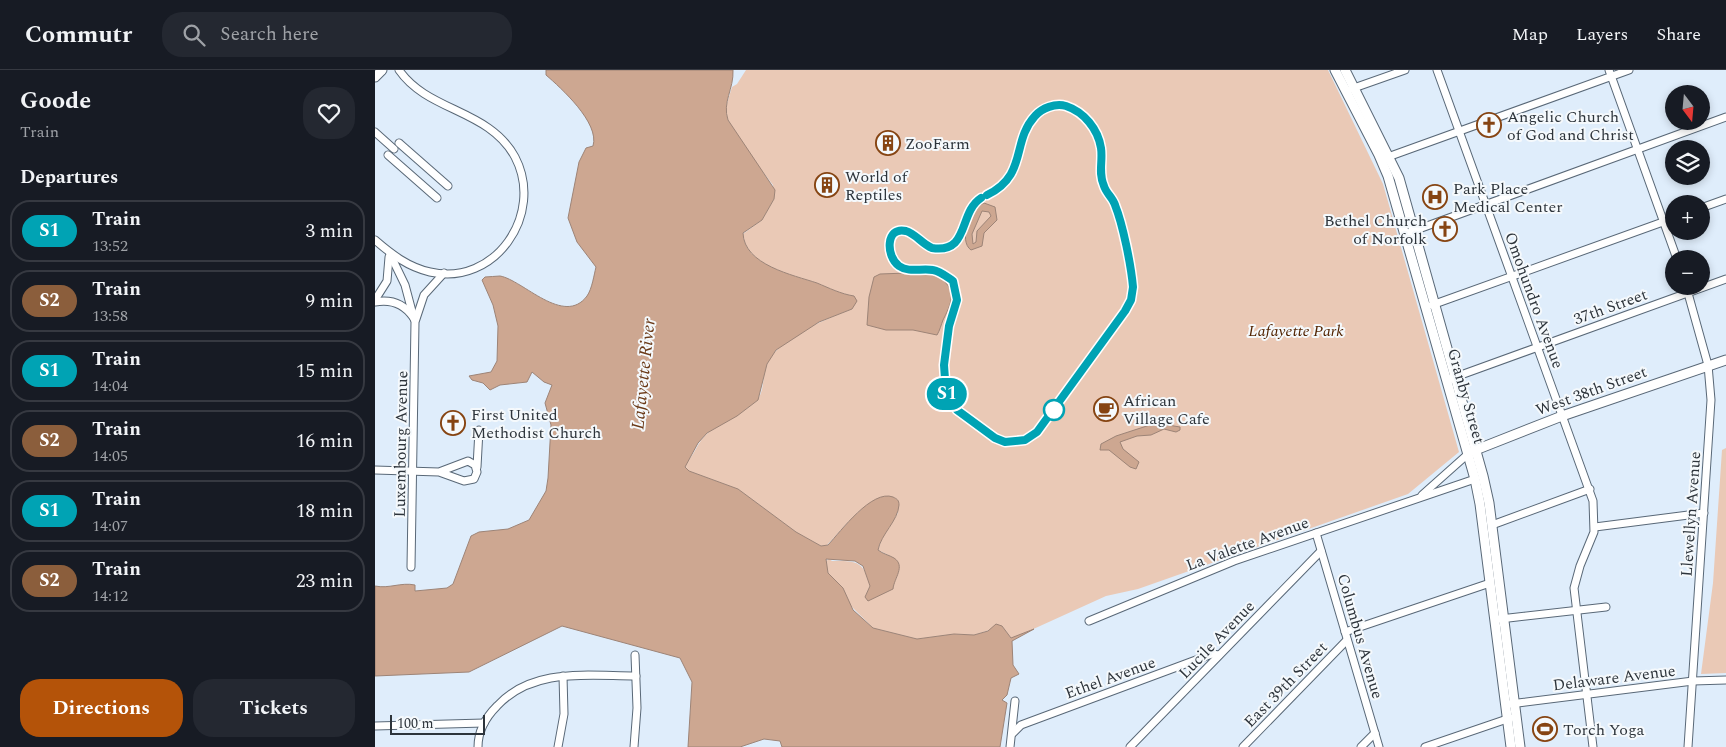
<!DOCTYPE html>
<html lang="en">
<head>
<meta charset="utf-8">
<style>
	body { margin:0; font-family:Spectral,serif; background:#242831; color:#f1f3f6; height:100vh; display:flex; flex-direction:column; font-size:19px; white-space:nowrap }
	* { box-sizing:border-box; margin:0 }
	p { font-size:16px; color:#9ea1a6 }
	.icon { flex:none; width:28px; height:28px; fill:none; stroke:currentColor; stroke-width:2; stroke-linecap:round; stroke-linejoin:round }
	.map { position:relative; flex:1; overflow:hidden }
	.panel { display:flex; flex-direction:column; background:#171b24; width:375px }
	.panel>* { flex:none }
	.badge { padding:0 10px; border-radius:16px; font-size:18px; line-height:32px }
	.needle { width:32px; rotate:164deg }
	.tools { position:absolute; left:1290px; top:15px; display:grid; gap:10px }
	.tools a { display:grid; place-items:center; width:45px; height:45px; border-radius:50%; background:#171b24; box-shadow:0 2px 8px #0003; font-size:25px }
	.scale { position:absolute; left:15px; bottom:12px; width:95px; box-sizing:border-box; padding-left:5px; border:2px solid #2d343b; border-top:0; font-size:14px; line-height:18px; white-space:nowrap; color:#2d343b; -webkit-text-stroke:4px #f5f9fc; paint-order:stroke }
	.map>.badge { position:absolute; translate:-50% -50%; box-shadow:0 0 0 2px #fff }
	h2 { padding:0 20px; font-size:19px; line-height:45px }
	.round { display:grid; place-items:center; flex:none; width:52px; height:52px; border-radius:20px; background:#242831 }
	.overview { display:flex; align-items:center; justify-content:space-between; height:85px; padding:0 20px }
	h1 { font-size:24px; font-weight:700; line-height:38px }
	.primary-button { display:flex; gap:10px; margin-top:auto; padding:10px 20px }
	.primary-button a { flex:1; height:58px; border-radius:20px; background:#b45309; color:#fff; font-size:20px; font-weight:700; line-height:58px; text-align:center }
	.primary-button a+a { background:#242831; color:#f1f3f6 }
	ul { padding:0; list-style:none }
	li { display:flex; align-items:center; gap:15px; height:62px; margin:0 10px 8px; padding:0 10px; border:2px solid #363941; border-radius:20px }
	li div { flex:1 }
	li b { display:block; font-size:19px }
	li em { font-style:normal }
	li .badge { min-width:55px; font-weight:700; text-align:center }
	header { display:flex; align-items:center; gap:30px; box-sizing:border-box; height:70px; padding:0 25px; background:#171b24; border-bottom:1px solid #363941 }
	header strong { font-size:24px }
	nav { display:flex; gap:28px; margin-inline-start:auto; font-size:18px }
	.search { width:350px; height:45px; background:#242831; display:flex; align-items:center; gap:12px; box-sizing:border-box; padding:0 18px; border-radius:20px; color:#9ea1a6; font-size:19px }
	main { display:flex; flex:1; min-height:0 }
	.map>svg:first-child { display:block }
	.green { fill:#eac9b6 }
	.water { fill:#cda791; stroke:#9d8477; fill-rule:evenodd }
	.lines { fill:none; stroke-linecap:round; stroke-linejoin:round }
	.minor-casing { stroke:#596877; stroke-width:9 }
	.major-casing { stroke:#596877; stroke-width:11 }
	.minor { stroke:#fff; stroke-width:7 }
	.major { stroke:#fff; stroke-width:9 }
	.rail { stroke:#5b636c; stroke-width:2; stroke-dasharray:2.5 5; stroke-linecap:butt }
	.line-casing { stroke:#fff; stroke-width:11 }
	.line { stroke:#00a3b4; stroke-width:8 }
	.stop-dot { fill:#fff; stroke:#00a3b4; stroke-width:2.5 }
	.labels { text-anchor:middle; stroke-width:4; stroke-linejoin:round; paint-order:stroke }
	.poi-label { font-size:16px; fill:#2d343b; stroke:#f5f9fc; text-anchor:start }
	.street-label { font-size:16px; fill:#2d343b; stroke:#f5f9fc }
	.park-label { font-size:16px; font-style:italic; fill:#522300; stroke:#f5f9fc }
	.water-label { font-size:18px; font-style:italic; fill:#6a3917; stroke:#f5f9fc }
</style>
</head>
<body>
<header>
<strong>Commutr</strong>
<div class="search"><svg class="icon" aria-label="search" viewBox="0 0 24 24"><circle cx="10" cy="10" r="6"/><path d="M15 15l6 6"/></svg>Search here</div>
<nav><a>Map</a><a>Layers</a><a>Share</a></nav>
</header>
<main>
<section class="panel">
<div class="overview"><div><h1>Goode</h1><p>Train</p></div><a class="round"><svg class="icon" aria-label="heart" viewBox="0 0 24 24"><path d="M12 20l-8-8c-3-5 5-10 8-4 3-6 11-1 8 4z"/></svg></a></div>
<h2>Departures</h2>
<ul>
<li><span class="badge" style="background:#00a3b4;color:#fff">S1</span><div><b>Train</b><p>13:52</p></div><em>3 min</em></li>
<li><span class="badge" style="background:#8b5e3c;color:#fff">S2</span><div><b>Train</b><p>13:58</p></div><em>9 min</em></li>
<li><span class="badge" style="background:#00a3b4;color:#fff">S1</span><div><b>Train</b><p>14:04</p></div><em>15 min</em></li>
<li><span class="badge" style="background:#8b5e3c;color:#fff">S2</span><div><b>Train</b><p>14:05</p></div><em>16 min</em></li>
<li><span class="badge" style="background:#00a3b4;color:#fff">S1</span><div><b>Train</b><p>14:07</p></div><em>18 min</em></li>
<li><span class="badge" style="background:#8b5e3c;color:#fff">S2</span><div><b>Train</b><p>14:12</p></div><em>23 min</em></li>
</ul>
<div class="primary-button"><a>Directions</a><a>Tickets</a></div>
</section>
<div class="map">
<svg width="1351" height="677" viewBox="0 0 1351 677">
	<rect width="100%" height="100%" fill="#dfedfb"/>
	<!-- green -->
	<g class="green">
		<path d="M371,0H953L1008,114L1084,382L1033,424L763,519L731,526L643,566L636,568L627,556L599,565L579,564L542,569L498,558L473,533L468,518L453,503L450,492L454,489L457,491C480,491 489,490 495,516L490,527L517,487L503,480L507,468L523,443L522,429C496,419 469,458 452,475L446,476L421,462L363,419L314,401L309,395C320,386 322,371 334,362C348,351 373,342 384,327C389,320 388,303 392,294C403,268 451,249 477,239L479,226C466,224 454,218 442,213C418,205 370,195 368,164L387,150L399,129L398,115L371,80L353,50L350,40L357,17L362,14Z"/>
		<path d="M1351,378V603L1326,604L1338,513L1347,380Z"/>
	</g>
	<!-- water -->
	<g class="water">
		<path d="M171,0H358C359,19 347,32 353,50L400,120L399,129L387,150L368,163C369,195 418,205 442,213C454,218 466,224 479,226L482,231L477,239L444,252L401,280L392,294L383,330L362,346L332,363L323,373L310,397L314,401L363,419L421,462L446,476L453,475C466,461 497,419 518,427C522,429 524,430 524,435C523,451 506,464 503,480C508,484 514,485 519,488C531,496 519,508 518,519L493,531L490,527L495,516L488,496L480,491L451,489L453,503L468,518L478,540L498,558L542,569L579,564L599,565L613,561L621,554L627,556L636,568L659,559L637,571L638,595L644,604L636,608L632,625L627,630L632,633L625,677H407L405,671L389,669L365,677H313L317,612L305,588L187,556L94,602L0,606V516C14,519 26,512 40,515V521L72,518L78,514L96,466L104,462L133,459L154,450L171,421L173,408L176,355L170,333L177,315L169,312L157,302L152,312L125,315L115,320L108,313L97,310L94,306L116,302L122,291L123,256L118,235L107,210L110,207C115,207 120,206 125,206C148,210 189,257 212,226C217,219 219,205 221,197L202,172L193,148L204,92L211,78L218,76C225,53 186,18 171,5Z"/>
		<path d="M609,133L620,137L622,150L609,163L607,176L596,180C583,171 595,138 609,133ZM607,141L614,142L616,146L602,161L601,172L598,174L597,164Z"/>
		<path d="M558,202C581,218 580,227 568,250C566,255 565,260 562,265L538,260H511L492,255L494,227L499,207L505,204Z"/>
		<path d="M781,353L805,357V360L801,362L789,359L776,365L762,366L745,372L748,379L764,392L761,399L755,397L734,380H725L726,374L741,366Z"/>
	</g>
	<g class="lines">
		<defs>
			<g id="minor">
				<path d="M1062,0L1218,431L1219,462L1205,496L1199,518L1218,677"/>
				<path d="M1234,0L1302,189"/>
				<path d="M976,19L1030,0"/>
				<path d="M0,62L19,79"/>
				<path d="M24,73L73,116"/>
				<path d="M13,85L62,128"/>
				<path d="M1010,88L1254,0"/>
				<path d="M1326,138L1351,129"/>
				<path d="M1030,164L1351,47"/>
				<path d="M0,170C16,184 33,197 55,202C120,217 170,144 140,87C114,39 53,42 24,0"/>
				<path d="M15,184L30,215L39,249"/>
				<path d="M1311,216L1333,295L1336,330L1313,677"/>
				<path d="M0,230L12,211L14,187"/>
				<path d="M0,232C16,229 29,234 38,247"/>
				<path d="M1057,235L1299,148"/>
				<path d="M1072,310L1351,209"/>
				<path d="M102,397L104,360"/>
				<path d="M0,400L64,402L93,391L100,395L102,402L99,409L89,411L64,402"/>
				<path d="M1047,425L1093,384"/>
				<path d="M1117,455L1215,419"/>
				<path d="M1220,457L1329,443"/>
				<path d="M941,463L1004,677"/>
				<path d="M36,497L40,252L49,225L69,203"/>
				<path d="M1125,549L1231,537"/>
				<path d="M714,551L859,491L1100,409"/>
				<path d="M970,562L1115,513"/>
				<path d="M1135,634L1318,611L1351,610"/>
				<path d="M0,656L109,653"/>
				<path d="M638,663L646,655L837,584L844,585"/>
				<path d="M103,677C103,661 111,647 122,636C158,597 213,606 261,606"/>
				<path d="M183,677L189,644L188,606"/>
				<path d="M259,677L262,638L260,585"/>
				<path d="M635,677L640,631"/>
				<path d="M755,677L946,481"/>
				<path d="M868,677L972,570"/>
				<path d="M986,677L1000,663"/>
				<path d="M1050,677L1135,648"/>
			</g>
			<g id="major">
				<path d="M960,0L1004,85L1013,106L1100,409L1105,434L1136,677"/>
				<path d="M970,0L1024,108L1108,406L1114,433L1145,677"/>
				<path d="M0,7L7,0"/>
				<path d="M1098,381L1187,346L1351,290"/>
			</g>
		</defs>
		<!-- minor casing -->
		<use href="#minor" class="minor-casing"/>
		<!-- major casing -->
		<use href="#major" class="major-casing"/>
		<!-- minor -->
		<use href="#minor" class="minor"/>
		<!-- major -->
		<use href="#major" class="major"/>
		<!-- rail -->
		<path class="rail" d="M646,77C640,95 637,112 619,122C613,125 604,128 599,133C584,148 592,176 565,179C548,180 541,161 524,161L515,169C512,204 533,197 557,200C565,201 572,207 578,211C585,227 578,240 574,256C565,298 561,324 598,352C606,358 614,366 623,370C638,376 651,372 662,362L750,241L756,230L758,217C756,196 748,155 740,135C738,128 731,123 729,116C723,103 728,91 726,78C723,58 702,31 680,36C664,39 656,48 651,63"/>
	</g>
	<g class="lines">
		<defs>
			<path id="line" d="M606,128C583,143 595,184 557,178C547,174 541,164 531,161C510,156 511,187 524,196C534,203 546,198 558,200C565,201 572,207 578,211L582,230L574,256L569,295L571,323L582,340L620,368L630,372L650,370L662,362L750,241L756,230L758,217C756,195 748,155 740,135C738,128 731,123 729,116C723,103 728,91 726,78C723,59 709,42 691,36C680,33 667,38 660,46C636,72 653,105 612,125"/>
		</defs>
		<!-- line casing -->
		<use href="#line" class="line-casing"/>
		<!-- line -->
		<use href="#line" class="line"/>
	</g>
	<!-- icons -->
	<defs>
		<symbol id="church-ring" viewBox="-11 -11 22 22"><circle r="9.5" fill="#f5f9fc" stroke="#864412" stroke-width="1.5"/><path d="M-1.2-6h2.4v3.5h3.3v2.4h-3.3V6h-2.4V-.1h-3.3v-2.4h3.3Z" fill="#864412"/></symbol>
		<symbol id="building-ring" viewBox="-11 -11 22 22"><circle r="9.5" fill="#f5f9fc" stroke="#864412" stroke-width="1.5"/><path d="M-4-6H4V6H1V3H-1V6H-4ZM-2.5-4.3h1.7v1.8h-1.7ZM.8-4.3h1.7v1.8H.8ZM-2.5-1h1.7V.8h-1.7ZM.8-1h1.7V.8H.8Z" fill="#864412"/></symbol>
		<symbol id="hospital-ring" viewBox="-11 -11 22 22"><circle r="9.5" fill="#f5f9fc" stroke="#864412" stroke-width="1.5"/><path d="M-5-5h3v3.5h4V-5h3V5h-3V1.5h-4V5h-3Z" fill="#864412"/></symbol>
		<symbol id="cafe-ring" viewBox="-11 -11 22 22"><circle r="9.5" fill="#f5f9fc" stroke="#864412" stroke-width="1.5"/><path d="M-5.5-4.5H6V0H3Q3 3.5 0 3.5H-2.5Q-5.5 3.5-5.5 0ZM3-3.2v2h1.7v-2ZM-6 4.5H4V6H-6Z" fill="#864412"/></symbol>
		<symbol id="stadium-ring" viewBox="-11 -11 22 22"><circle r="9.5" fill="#f5f9fc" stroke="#864412" stroke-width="1.5"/><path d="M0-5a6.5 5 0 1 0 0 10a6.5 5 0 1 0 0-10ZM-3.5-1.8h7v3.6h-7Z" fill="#864412"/></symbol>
	</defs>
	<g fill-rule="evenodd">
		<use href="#church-ring" x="1100" y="41" width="28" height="28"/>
		<use href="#building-ring" x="499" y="59" width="28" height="28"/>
		<use href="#building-ring" x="438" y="101" width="28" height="28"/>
		<use href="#hospital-ring" x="1046" y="113" width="28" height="28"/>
		<use href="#church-ring" x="1056" y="145" width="28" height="28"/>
		<use href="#cafe-ring" x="717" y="325" width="28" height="28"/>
		<use href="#church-ring" x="64" y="339" width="28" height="28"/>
		<use href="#stadium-ring" x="1156" y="645" width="28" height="28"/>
	</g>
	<!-- markers -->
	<circle class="stop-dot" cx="679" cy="340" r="10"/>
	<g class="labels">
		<!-- poi labels -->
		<g class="poi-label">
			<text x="1132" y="52">Angelic Church<tspan x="1132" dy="18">of God and Christ</tspan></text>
			<text x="530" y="79">ZooFarm</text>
			<text x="470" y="112">World of<tspan x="470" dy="18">Reptiles</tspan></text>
			<text x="1078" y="124">Park Place<tspan x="1078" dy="18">Medical Center</tspan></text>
			<text x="1052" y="156" text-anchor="end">Bethel Church<tspan x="1052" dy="18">of Norfolk</tspan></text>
			<text x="748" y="336">African<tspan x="748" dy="18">Village Cafe</tspan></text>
			<text x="96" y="350">First United<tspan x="96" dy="18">Methodist Church</tspan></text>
			<text x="1188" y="665">Torch Yoga</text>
		</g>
		<!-- street labels -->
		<g class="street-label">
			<text transform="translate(1160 230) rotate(70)" y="6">Omohundro Avenue</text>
			<text transform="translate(1235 236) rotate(-20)" y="6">37th Street</text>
			<text transform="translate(1216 320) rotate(-20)" y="6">West 38th Street</text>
			<text transform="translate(1092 326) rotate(74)" y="6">Granby Street</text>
			<text transform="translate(25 374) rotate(-89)" y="6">Luxembourg Avenue</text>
			<text transform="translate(1315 444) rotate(-86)" y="6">Llewellyn Avenue</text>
			<text transform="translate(872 473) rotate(-20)" y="6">La Valette Avenue</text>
			<text transform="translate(986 566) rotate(74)" y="6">Columbus Avenue</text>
			<text transform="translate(841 569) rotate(-46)" y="6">Lucile Avenue</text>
			<text transform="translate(735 607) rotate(-20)" y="6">Ethel Avenue</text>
			<text transform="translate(1239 607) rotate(-7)" y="6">Delaware Avenue</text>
			<text transform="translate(910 614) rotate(-46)" y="6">East 39th Street</text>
		</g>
		<!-- park labels -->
		<g class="park-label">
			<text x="921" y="266">Lafayette Park</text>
		</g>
		<!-- water labels -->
		<g class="water-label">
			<text transform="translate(268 304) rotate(-84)" y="6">Lafayette River</text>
		</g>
	</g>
</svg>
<div class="tools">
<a><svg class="needle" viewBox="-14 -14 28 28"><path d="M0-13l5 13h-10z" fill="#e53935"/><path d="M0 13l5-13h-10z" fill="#9ea1a6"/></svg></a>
<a><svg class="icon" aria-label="layers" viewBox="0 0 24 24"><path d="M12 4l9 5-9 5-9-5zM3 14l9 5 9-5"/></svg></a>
<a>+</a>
<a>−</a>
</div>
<div class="scale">100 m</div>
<b class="badge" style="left:572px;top:324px;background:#00a3b4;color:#fff">S1</b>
</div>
</main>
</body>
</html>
